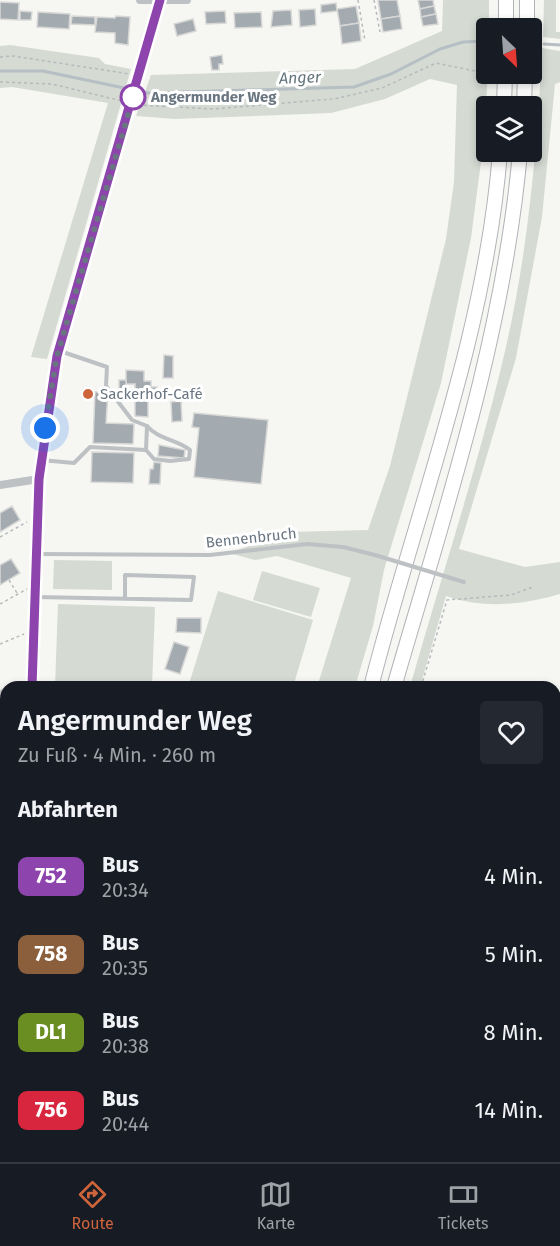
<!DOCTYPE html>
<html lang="de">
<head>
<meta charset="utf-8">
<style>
	body { margin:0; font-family:"Fira Sans",sans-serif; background:#242831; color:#f1f3f6; height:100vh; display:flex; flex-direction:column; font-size:22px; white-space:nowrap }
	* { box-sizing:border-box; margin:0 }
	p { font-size:20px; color:#9ea1a6 }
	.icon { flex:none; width:33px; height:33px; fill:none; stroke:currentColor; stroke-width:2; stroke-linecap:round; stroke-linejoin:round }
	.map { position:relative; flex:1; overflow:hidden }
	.side { position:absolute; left:0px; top:681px; width:561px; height:482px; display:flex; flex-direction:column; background:#171b24; border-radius:18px 18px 0 0; box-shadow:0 3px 9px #0003 }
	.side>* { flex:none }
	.badge { padding:0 12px; border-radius:9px; font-size:21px; line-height:39px }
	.needle { width:39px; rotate:155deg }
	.controls { position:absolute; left:476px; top:18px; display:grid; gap:12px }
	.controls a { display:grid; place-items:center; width:66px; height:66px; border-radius:6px; background:#171b24; box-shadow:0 3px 9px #0003; font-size:30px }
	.you { position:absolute; width:30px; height:30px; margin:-15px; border:4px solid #fff; border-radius:50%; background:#1a73e8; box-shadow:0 0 0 9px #1a73e833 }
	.map>.badge { position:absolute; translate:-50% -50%; box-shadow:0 0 0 3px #fff }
	h2 { padding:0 18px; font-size:22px; line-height:54px }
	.round { display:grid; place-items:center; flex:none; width:63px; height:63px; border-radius:6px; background:#242831 }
	.head { display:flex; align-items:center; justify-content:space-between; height:102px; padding:0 18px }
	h1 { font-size:28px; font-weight:600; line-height:45px }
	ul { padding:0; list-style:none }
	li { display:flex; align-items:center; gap:18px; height:78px; padding:0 18px }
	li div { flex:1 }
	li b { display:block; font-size:22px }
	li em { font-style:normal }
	li .badge { min-width:66px; font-weight:700; text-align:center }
	.tabs { display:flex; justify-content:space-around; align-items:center; height:84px; border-top:2px solid #363941; background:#171b24; font-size:16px; color:#9ea1a6 }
	.tabs a { display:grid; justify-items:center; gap:3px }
	.tabs .active { color:#ce643b }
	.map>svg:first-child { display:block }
	.green { fill:#d5dad3 }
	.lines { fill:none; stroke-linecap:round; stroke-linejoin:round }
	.stream { stroke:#b6bfc4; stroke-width:3 }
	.building { fill:#a4abb0; stroke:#d7d7d6; stroke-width:1.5 }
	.motorway-casing { stroke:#b1b4b7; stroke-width:16 }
	.path { stroke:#b7babc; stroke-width:1.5; stroke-dasharray:3 3; stroke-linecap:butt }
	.service { stroke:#bdc1c4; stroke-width:4 }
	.minor { stroke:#bdc1c4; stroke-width:8 }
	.tertiary { stroke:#bdc1c4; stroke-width:9 }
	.motorway { stroke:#fff; stroke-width:14 }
	.service-bridge { stroke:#bdc1c4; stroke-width:4 }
	.line-casing { stroke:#fff; stroke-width:14 }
	.line { stroke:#8e44ad; stroke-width:9 }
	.walk { stroke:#697580; stroke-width:6; stroke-dasharray:0 10.8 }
	.stop-dot { fill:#fff; stroke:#8e44ad; stroke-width:3 }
	.poi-dot { fill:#ce643b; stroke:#fff; stroke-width:2 }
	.labels { text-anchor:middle; stroke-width:6; stroke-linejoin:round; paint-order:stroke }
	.stop-label { font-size:15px; font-weight:bold; fill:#697580; stroke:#fff; text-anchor:start }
	.poi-label { font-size:15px; fill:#697580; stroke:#fff; text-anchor:start }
	.street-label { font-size:15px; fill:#697580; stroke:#fff }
	.water-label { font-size:16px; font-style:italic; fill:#64757d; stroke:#fff }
</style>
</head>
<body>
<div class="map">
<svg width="560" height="1162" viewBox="0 0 560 1162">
	<rect width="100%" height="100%" fill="#f6f6f3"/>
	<!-- green -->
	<g class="green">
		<path d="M443,0H489V28H486L488,74L482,154L471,238L441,383L384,570L373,626L355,687H317L351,578L277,556L255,560L229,553L288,532L368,530L390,466L446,239L454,182L457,85L430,79L385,99L331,113L175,119L136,116L151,75L355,69L442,31Z"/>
		<path d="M544,0H556V32H560V39L543,37Z"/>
		<path d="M10,45L99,58L105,64L131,69L47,359L31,357L108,103L12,87L0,88V46Z"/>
		<path d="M542,48L560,51V82L555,84L542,217L516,358L459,549L525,567L560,562V594C523,605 483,609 446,596L420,687H410C440,581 475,475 501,368C527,263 537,155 542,48Z"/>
		<path d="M54,560L112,561V590L53,589Z"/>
		<path d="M262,571L320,588L311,617L253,600Z"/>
		<path d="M218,591L313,620L293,687H188Z"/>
		<path d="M58,604L155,607L152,687H55Z"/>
		<path d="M555,932L560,935V1162H321V1156H555Z"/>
	</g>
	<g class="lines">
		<!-- stream -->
		<g class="stream">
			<path d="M544,44L560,45"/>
			<path d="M0,71H43L148,93L354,87L391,74L440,49L463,42L486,41"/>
			<path d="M555,940L560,943"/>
		</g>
	</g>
	<!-- building -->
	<g class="building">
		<path d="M378,0H397L400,16L381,19Z"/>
		<path d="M418,0H433L434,6L420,9Z"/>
		<path d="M0,2L19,3L18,20L0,19Z"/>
		<path d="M336,3L337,11L321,13V5Z"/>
		<path d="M356,6L359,23L340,26L337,9Z"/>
		<path d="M434,6L436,14L421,17L420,9Z"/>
		<path d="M315,9L316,25L300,27L299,10Z"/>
		<path d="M291,10L292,25L271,27L273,11Z"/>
		<path d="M20,11L32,12L31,20H20Z"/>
		<path d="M225,11L226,23L206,24L205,12Z"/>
		<path d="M38,12L70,14L69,29L37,27Z"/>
		<path d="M261,12L262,27L235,28L234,13Z"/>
		<path d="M436,14L438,24L423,26L421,17Z"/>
		<path d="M72,16L95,17V25L71,24Z"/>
		<path d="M116,16L130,17L128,45L115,43V33L95,32L97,17L115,18Z"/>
		<path d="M400,16L402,29L383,32L381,19Z"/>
		<path d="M193,19L196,31L177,36L174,24Z"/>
		<path d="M359,23L361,41L342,44L340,26Z"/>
		<path d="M222,55L223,64H219V70H212L210,57Z"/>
		<path d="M164,355L173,356V378H163Z"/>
		<path d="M126,370L144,371V381H151V387H157L156,395H148V417L135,416V384H126Z"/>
		<rect x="119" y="380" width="7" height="14"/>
		<path d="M95,392H108L106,423L134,424L133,444L93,443Z"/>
		<path d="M181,401L182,421L172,422L171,402Z"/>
		<path d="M194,413L268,420L261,484L194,477L199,428L192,427Z"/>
		<path d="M159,445L185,450L184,458L158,456Z"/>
		<path d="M92,452L134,453L133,483L91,482Z"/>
		<path d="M154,462L161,463L160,484H149L150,469H153Z"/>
		<path d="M12,506L20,520L0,532V513Z"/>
		<path d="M11,559L20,573L0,585V565Z"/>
		<path d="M177,618H201V633L176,632Z"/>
		<path d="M174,642L189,647L180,674L165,669Z"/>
		<path d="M6,687V705L0,709V691Z"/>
		<path d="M6,743V761L0,765V747Z"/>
		<path d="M6,831V849L0,851V832Z"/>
		<path d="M46,1156H67L68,1162H47Z"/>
		<path d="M91,1156H108L109,1162H92Z"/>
	</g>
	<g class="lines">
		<defs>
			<g id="motorway">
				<path d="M506,28V0"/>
				<path d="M527,28V0"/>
				<path d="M504,106L505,74"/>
				<path d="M524,106L525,74"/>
				<path d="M371,687C416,510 486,335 500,152"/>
				<path d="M394,687C445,511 504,335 520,152"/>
				<path d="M282,1162L283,1156"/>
				<path d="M305,1162V1156"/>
			</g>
		</defs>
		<!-- motorway casing -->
		<use href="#motorway" class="motorway-casing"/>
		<!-- path -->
		<g class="path">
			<path d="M358,0L365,41"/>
			<path d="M374,0L380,32"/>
			<path d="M0,57L13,56L130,74"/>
			<path d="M0,82L52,84L122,101"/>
			<path d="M138,105L214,109L334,99L382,88L436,63L480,72"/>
			<path d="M0,537L27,522"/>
			<path d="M9,580L17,593"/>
			<path d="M0,604L27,589"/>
			<path d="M0,644L24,634"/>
			<path d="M421,687L447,600L511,595L533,587"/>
			<path d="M6,705V706"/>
			<path d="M0,712L6,708"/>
			<path d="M331,1162V1156"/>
		</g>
		<!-- service -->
		<g class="service">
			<path d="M146,450L154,459L170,461L189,459L190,450C176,439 159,440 147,426"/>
			<path d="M41,460L74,463L90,447L146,450L147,426L132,420L106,386L107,367L60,351"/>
			<path d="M37,554L210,555L307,544L343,547L375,555"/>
			<path d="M36,597L191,600L194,577L125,575V598"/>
		</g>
		<!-- minor -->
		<g class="minor">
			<path d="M140,0H187"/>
			<path d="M0,485L39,479"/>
			<path d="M0,782L6,780"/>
			<path d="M0,1060H6"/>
		</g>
		<!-- tertiary -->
		<g class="tertiary">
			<path d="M32,687L40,460L57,355L160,0"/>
			<path d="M80,1156V1162"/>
		</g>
		<!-- motorway -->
		<use href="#motorway" class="motorway"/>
		<!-- service-bridge -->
		<path class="service-bridge" d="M375,555L464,582"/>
	</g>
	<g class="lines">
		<defs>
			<path id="line" d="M32,687L39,479L57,356L160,0"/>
		</defs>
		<!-- line casing -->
		<use href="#line" class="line-casing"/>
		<!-- line -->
		<use href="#line" class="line"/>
		<!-- walk -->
		<path class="walk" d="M45,428L57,356L134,95L133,97"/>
	</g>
	<!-- markers -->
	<circle class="stop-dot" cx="133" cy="97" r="12"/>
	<circle class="poi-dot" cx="88" cy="394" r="6"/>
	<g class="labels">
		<!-- stop labels -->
		<g class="stop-label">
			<text x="151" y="102">Angermunder Weg</text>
		</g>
		<!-- poi labels -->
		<g class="poi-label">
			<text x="100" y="399">Sackerhof-Café</text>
		</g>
		<!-- street labels -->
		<g class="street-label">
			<text transform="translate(251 538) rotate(-6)" y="5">Bennenbruch</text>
		</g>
		<!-- water labels -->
		<g class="water-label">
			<text transform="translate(300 77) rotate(-2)" y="6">Anger</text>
		</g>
	</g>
</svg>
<div class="controls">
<a><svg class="needle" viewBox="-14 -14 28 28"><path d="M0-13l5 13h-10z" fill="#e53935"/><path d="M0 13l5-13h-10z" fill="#9ea1a6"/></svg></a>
<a><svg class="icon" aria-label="layers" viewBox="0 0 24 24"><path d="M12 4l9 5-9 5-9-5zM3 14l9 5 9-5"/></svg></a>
</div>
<div class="you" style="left:45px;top:428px"></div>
<section class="side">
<div class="head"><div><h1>Angermunder Weg</h1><p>Zu Fuß · 4 Min. · 260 m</p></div><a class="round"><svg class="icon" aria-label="heart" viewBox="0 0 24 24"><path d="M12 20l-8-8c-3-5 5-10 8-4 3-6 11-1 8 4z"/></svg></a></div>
<h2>Abfahrten</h2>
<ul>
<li><span class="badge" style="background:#8e44ad;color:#fff">752</span><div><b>Bus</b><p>20:34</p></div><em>4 Min.</em></li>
<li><span class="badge" style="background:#8b5e3c;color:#fff">758</span><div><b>Bus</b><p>20:35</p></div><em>5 Min.</em></li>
<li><span class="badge" style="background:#6b8e23;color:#fff">DL1</span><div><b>Bus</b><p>20:38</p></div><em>8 Min.</em></li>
<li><span class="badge" style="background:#d7263d;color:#fff">756</span><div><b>Bus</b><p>20:44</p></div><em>14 Min.</em></li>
</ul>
</section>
</div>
<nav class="tabs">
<a class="active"><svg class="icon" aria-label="directions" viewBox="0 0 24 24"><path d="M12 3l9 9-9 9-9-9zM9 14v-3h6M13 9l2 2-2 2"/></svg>Route</a>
<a><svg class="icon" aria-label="map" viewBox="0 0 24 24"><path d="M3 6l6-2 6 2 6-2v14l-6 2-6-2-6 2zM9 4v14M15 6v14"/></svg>Karte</a>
<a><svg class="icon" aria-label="tickets" viewBox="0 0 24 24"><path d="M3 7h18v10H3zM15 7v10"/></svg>Tickets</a>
</nav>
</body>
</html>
